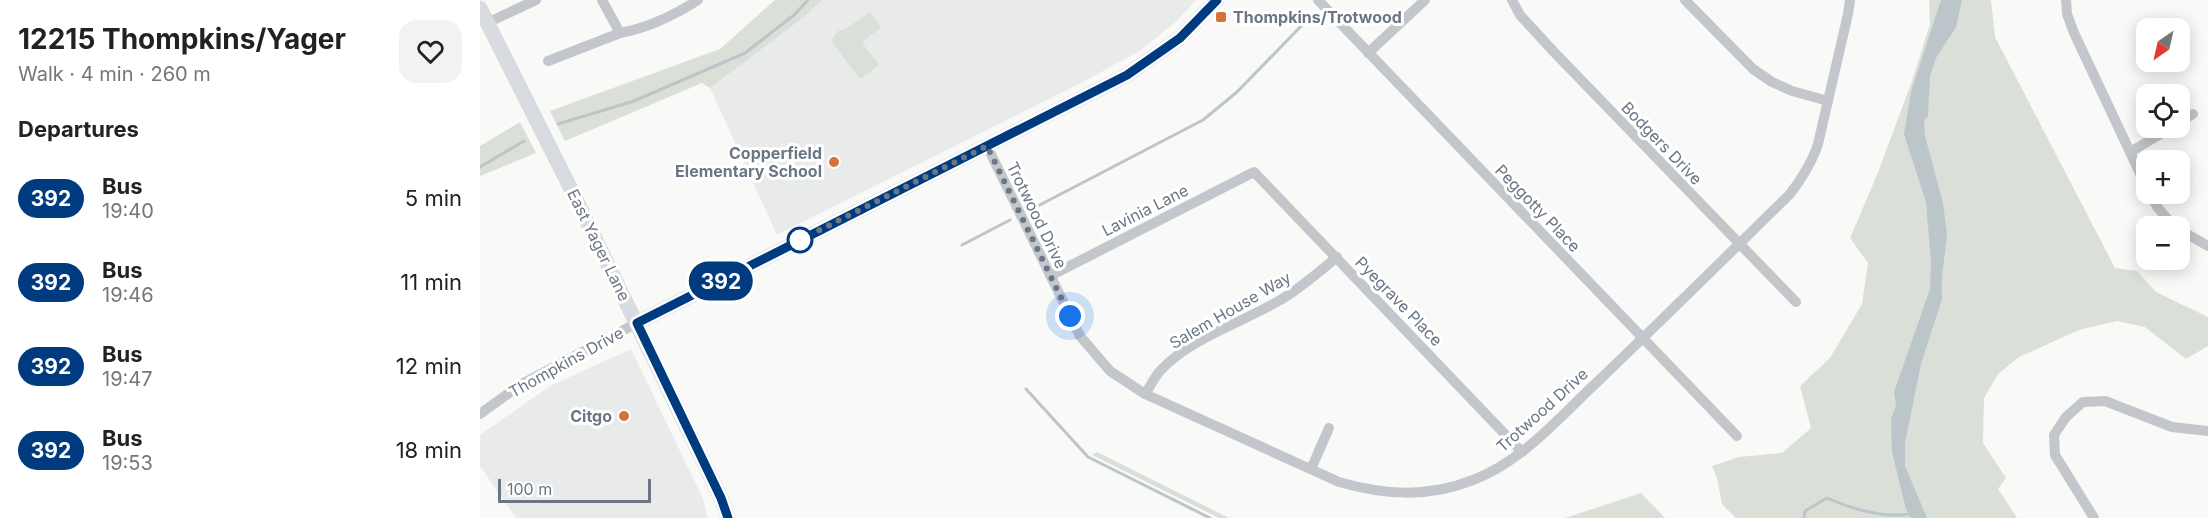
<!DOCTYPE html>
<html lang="en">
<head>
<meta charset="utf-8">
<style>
	body { margin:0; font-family:Inter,sans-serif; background:#f2f2f2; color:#222; height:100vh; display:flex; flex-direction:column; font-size:22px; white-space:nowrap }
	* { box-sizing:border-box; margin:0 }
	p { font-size:20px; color:#767676 }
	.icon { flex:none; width:33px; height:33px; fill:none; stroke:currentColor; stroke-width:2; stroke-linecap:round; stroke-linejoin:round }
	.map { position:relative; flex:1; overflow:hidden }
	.details { display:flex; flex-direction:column; background:#fff; width:480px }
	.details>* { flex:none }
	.badge { padding:0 12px; border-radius:20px; font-size:21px; line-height:39px }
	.needle { width:39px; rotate:214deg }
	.controls { position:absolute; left:1656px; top:18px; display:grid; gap:12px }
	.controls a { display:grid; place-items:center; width:54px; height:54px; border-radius:12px; background:#fff; box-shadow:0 3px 15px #0003; font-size:30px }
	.scale { position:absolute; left:18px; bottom:15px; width:153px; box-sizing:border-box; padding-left:6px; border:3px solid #6b7685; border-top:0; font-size:16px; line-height:21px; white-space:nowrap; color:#6b7685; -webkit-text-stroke:4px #fff; paint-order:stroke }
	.you { position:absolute; width:30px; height:30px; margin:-15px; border:4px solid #fff; border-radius:50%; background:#1a73e8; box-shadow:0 0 0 9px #1a73e833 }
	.map>.badge { position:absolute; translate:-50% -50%; box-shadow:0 0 0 3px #fff }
	h2 { padding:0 18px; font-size:22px; line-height:54px }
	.round { display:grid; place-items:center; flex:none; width:63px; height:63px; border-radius:18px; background:#f2f2f2 }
	.summary { display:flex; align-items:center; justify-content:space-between; height:102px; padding:0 18px }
	h1 { font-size:28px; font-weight:700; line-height:45px }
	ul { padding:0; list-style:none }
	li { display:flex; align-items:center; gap:18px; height:84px; padding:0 18px }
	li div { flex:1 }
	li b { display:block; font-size:22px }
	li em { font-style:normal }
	li .badge { min-width:66px; font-weight:700; text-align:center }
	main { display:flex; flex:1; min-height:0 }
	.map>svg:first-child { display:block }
	.built { fill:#e9ebea }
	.green { fill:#dadfd8 }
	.water { fill:#bcc5ca }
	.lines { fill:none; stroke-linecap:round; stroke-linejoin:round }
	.stream { stroke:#bcc5ca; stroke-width:3 }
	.street { stroke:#c3c6ca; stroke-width:10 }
	.secondary { stroke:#d8dbdf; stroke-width:15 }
	.line-casing { stroke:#fff; stroke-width:14 }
	.line { stroke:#003b80; stroke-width:9 }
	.walk { stroke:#6b7685; stroke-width:6; stroke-dasharray:0 10.8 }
	.poi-dot { fill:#d5723b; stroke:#fff; stroke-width:2 }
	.stop-dot { fill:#fff; stroke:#003b80; stroke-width:3 }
	.labels { text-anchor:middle; stroke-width:6; stroke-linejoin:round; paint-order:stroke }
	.poi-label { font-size:16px; font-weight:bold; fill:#6b7685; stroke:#fff; text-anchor:end }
	.street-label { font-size:16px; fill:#6b7685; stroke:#fff }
</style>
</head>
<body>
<main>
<section class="details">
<div class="summary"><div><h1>12215 Thompkins/Yager</h1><p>Walk · 4 min · 260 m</p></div><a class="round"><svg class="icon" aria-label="heart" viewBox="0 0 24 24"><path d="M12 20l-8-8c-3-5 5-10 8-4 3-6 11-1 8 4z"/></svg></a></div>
<h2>Departures</h2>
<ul>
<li><span class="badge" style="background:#003b80;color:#fff">392</span><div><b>Bus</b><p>19:40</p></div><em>5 min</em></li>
<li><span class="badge" style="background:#003b80;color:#fff">392</span><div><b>Bus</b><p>19:46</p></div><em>11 min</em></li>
<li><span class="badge" style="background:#003b80;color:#fff">392</span><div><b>Bus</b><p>19:47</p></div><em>12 min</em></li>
<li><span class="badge" style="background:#003b80;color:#fff">392</span><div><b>Bus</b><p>19:53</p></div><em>18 min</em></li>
</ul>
</section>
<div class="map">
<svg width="1728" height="518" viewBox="0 0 1728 518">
	<rect width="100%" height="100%" fill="#f9f9f7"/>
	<!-- built -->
	<g class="built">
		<path d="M342,0H716L698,20L661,50L601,83L297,235L230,88L323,18Z"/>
		<path d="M151,349L223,499L228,518H36L0,466V435L70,386Z"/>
	</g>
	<!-- green -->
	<g class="green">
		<path d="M295,0H342L323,18L230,88L222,83L85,141L70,111L240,49Z"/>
		<path d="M1449,0H1511L1515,37L1635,268L1657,271L1676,292L1728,317V346L1706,359L1665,327L1637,321L1599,330L1539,357L1518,374L1504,398L1503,443L1526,478L1518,489L1537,518H1256L1242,504L1237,478L1232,466L1259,457L1302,453L1331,428L1320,386L1350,358L1382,304L1388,263L1370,238L1397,175L1431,84L1450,24Z"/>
		<path d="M390,12L401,28L383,41V44L399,65L380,79L351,41L358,31L367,28Z"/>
		<path d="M40,122L56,153L0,176V146Z"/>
		<path d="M617,452L749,518H739L612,455Z"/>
		<path d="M1161,493L1185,518H1085Z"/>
	</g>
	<!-- water -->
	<path class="water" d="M1461,0H1482L1476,27L1456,58L1450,76L1448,116L1444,121L1445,136L1463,203L1467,235L1462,277V299L1441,364L1425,443V466L1447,518H1431L1426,509L1412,452L1411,419L1416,406L1414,392L1450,289L1451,262L1446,202L1424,134L1431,92Z"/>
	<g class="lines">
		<!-- stream -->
		<g class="stream">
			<path d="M78,124L154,101L265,53L314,15L328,0"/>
			<path d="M0,167L44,141"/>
			<path d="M552,209L723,120L757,92L828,19"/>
			<path d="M482,245L530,220"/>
			<path d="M546,389L608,457L730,518"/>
			<path d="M1324,518L1325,511L1347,498C1372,509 1403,518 1430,514"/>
		</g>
		<!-- street -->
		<g class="street">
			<path d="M122,0L140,33C168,28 193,16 218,0"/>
			<path d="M838,0L1257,436"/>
			<path d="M1032,0L1040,15L1074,52L1316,302"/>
			<path d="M1205,0L1273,69L1292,82L1312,91L1348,101"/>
			<path d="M1586,0L1587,14L1594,33L1666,186"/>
			<path d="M7,23L56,0"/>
			<path d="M888,53L945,0"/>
			<path d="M68,61L140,33"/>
			<path d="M1700,122L1713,114"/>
			<path d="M507,146L600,336L630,371L665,394L859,482C904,495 948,498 993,480C1041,462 1077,420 1114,385C1180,322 1245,258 1310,194C1322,178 1332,163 1338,144L1368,14L1370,0"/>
			<path d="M1650,152L1691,128"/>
			<path d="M1671,194L1677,207L1694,226"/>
			<path d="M1700,230L1728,246"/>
			<path d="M570,276L774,172L1042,452"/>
			<path d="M665,394C670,387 674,378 680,371C710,338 764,322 802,299C822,287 839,272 857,257"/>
			<path d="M0,414L40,385L157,323"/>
			<path d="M831,469L849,428"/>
			<path d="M1614,518L1575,455L1574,435L1586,417L1603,402L1625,401L1692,427L1728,431"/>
		</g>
		<!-- secondary -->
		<g class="secondary">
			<path d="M0,8L94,195L241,498L248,518"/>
			<path d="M157,323L647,75L700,38L737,0"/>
		</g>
	</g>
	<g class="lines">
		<defs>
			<path id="line" d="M248,518L241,498L157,323L647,75L700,38L737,0"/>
		</defs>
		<!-- line casing -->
		<use href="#line" class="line-casing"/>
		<!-- line -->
		<use href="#line" class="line"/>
		<!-- walk -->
		<path class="walk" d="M320,240L507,146L590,316"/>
	</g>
	<!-- markers -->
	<g class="poi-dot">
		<rect x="735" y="11" width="12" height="12" rx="3"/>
		<circle cx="354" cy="162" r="6"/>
		<circle cx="144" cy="416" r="6"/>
	</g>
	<circle class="stop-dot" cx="320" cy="240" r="12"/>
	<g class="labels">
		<!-- poi labels -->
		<g class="poi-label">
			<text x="753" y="23" text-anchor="start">Thompkins/Trotwood</text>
			<text x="342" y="159">Copperfield<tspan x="342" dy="18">Elementary School</tspan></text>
			<text x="132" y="422">Citgo</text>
		</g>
		<!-- street labels -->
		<g class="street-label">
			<text transform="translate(1182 143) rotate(46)" y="6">Bodgers Drive</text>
			<text transform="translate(1058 208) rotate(46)" y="6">Peggotty Place</text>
			<text transform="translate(665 210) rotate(-27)" y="6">Lavinia Lane</text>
			<text transform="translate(557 215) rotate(64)" y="6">Trotwood Drive</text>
			<text transform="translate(119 245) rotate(64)" y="6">East Yager Lane</text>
			<text transform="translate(919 301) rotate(46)" y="6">Pyegrave Place</text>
			<text transform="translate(750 310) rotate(-30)" y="6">Salem House Way</text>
			<text transform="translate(86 362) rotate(-29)" y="6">Thompkins Drive</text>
			<text transform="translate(1062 410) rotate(-42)" y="6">Trotwood Drive</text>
		</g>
	</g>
</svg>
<div class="controls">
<a><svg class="needle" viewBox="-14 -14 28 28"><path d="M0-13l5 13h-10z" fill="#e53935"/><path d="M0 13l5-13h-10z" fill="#767676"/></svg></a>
<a><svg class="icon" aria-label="locate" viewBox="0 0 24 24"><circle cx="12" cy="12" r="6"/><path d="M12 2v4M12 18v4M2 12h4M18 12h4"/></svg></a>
<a>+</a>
<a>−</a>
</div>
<div class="scale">100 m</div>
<div class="you" style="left:590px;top:316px"></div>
<b class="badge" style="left:241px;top:281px;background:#003b80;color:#fff">392</b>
</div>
</main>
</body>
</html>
